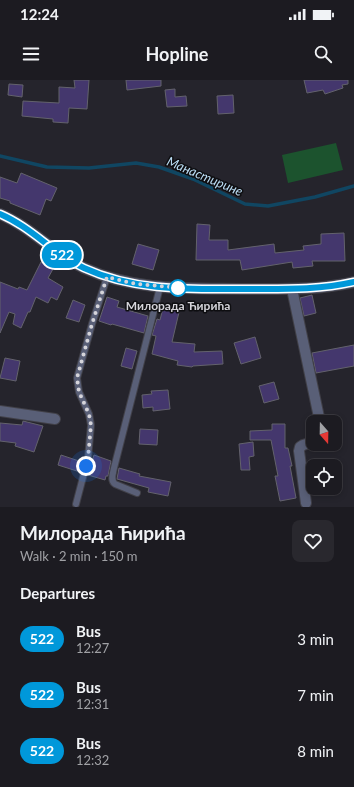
<!DOCTYPE html>
<html lang="en">
<head>
<meta charset="utf-8">
<style>
	body { margin:0; font-family:Lato,sans-serif; background:#29282e; color:#f1f3f6; height:100vh; display:flex; flex-direction:column; font-size:15px; white-space:nowrap }
	* { box-sizing:border-box; margin:0 }
	p { font-size:13px; color:#a0a1a5 }
	.icon { flex:none; width:22px; height:22px; fill:none; stroke:currentColor; stroke-width:2; stroke-linecap:round; stroke-linejoin:round }
	.map { position:relative; height:427px; overflow:hidden }
	.details { display:flex; flex-direction:column; background:#1c1b21; flex:1 }
	.details>* { flex:none }
	.badge { padding:0 8px; border-radius:13px; font-size:14px; line-height:26px }
	.needle { width:26px; rotate:160deg }
	.fabs { position:absolute; left:306px; top:335px; display:grid; gap:8px }
	.fabs a { display:grid; place-items:center; width:36px; height:36px; border-radius:8px; background:#1c1b21; box-shadow:0 2px 6px #0003,0 0 0 1px #3a393f; font-size:20px }
	.you { position:absolute; width:20px; height:20px; margin:-10px; border:3px solid #fff; border-radius:50%; background:#1a73e8; box-shadow:0 0 0 6px #1a73e833 }
	.map>.badge { position:absolute; translate:-50% -50%; box-shadow:0 0 0 2px #fff }
	h2 { padding:0 20px; font-size:15px; line-height:36px }
	.round { display:grid; place-items:center; flex:none; width:42px; height:42px; border-radius:8px; background:#29282e }
	.headline { display:flex; align-items:center; justify-content:space-between; height:68px; padding:0 20px }
	h1 { font-size:19px; font-weight:700; line-height:30px }
	ul { padding:0; list-style:none }
	li { display:flex; align-items:center; gap:12px; height:56px; padding:0 20px }
	li div { flex:1 }
	li b { display:block; font-size:15px }
	li em { font-style:normal }
	li .badge { min-width:44px; font-weight:700; text-align:center }
	.status { display:flex; justify-content:space-between; align-items:center; height:28px; padding:0 20px; background:#1c1b21; direction:ltr }
	.status svg { height:11px; fill:currentColor }
	header { display:flex; justify-content:space-between; align-items:center; height:52px; padding:0 20px; background:#1c1b21; font-size:18px; font-weight:700 }
	.map>svg:first-child { display:block }
	.green { fill:#1c532e }
	.lines { fill:none; stroke-linecap:round; stroke-linejoin:round }
	.stream { stroke:#104662; stroke-width:3.5 }
	.building { fill:#44376d; stroke:#63626c }
	.service-casing { stroke:#414048; stroke-width:8 }
	.minor-casing { stroke:#414048; stroke-width:12 }
	.tertiary-casing { stroke:#414048; stroke-width:12 }
	.service { stroke:#595f77; stroke-width:6 }
	.minor { stroke:#595f77; stroke-width:10 }
	.tertiary { stroke:#595f77; stroke-width:10 }
	.line-casing { stroke:#fff; stroke-width:9 }
	.line { stroke:#0098da; stroke-width:6 }
	.walk { stroke:#d5d4da; stroke-width:4; stroke-dasharray:0 7.2 }
	.stop-dot { fill:#fff; stroke:#0098da; stroke-width:2 }
	.labels { text-anchor:middle; stroke-width:3; stroke-linejoin:round; paint-order:stroke }
	.stop-label { font-size:12px; font-weight:bold; fill:#d5d4da; stroke:#0e0e11 }
	.water-label { font-size:13px; font-style:italic; fill:#bbddf4; stroke:#0e0e11 }
</style>
</head>
<body>
<div class="status"><b>12:24</b><svg viewBox="0 0 49 12"><path d="M0 12V9h3v3zM5 12V6h3v6zM10 12V3h3v9zM15 12V0h3v12zM26 1h20v11H26zM47 4h2v5h-2z"/></svg></div>
<header><svg class="icon" aria-label="menu" viewBox="0 0 24 24"><path d="M4 6h16M4 12h16M4 18h16"/></svg>Hopline<svg class="icon" aria-label="search" viewBox="0 0 24 24"><circle cx="10" cy="10" r="6"/><path d="M15 15l6 6"/></svg></header>
<div class="map">
<svg width="354" height="427" viewBox="0 0 354 427">
	<rect width="100%" height="100%" fill="#25242c"/>
	<!-- green -->
	<path class="green" d="M336,63L343,90L288,103L282,75Z"/>
	<g class="lines">
		<!-- stream -->
		<path class="stream" d="M0,76L47,87L89,88L136,83L159,87L193,99L245,124L268,126L315,117L354,106"/>
	</g>
	<!-- building -->
	<g class="building">
		<path d="M74,0H89L87,29L69,28L68,43L53,42V39L22,36L23,21L59,23V7L75,8Z"/>
		<path d="M126,0H161V6L127,10Z"/>
		<path d="M304,0H348V4L342,5L343,8L325,14L323,10L307,13Z"/>
		<path d="M9,4L23,5L22,17L8,15Z"/>
		<path d="M175,9V17L186,16L187,26L167,27L165,10Z"/>
		<path d="M233,15L234,33L218,34L217,16Z"/>
		<path d="M21,93L57,108L51,121L46,119L40,135L10,123V121L0,118V97L17,103Z"/>
		<path d="M197,144L210,145L209,160H228V170L274,164L275,173L304,170L303,166L321,164V154L344,153L345,181H312L313,186L293,188L292,182L242,190L240,180H196Z"/>
		<path d="M138,164L159,170L153,190L132,184Z"/>
		<path d="M41,182L53,189L48,198L63,207L57,220L51,217L48,223L36,217L30,232H28L21,248L13,244L15,234L9,232L0,253V202L18,209L19,207L27,210Z"/>
		<path d="M312,215L316,233L304,236L300,218Z"/>
		<path d="M107,217L119,221L117,227L148,236L144,253L112,244L111,245L99,241Z"/>
		<path d="M73,220L85,225L79,242L66,238Z"/>
		<path d="M164,224L180,228L172,262L195,264L194,272L222,271L223,284L193,286L192,287L177,285L178,281L152,274L156,256L152,255L157,239L160,240Z"/>
		<path d="M255,257L261,278L241,284L234,263Z"/>
		<path d="M354,265V286L316,293L312,273Z"/>
		<path d="M126,268L137,271L132,289L121,286Z"/>
		<path d="M5,278L20,281L16,301L0,298Z"/>
		<path d="M274,302L279,319L264,323L259,306Z"/>
		<path d="M168,310L170,329L153,331V327L143,328L142,315L152,314L151,311Z"/>
		<path d="M23,341L43,346L34,372L15,366L16,363L0,361V343L22,345Z"/>
		<path d="M272,344H285V368H288L292,386H290L296,418L280,421L275,396H278L271,360H250V351L272,350Z"/>
		<path d="M140,349L158,350L157,365L139,364Z"/>
		<path d="M253,362L254,376L249,377L250,390H241L239,364Z"/>
		<path d="M61,375L82,382L80,392L58,385Z"/>
		<path d="M94,375L111,381L108,396H106L105,400L88,395Z"/>
		<path d="M119,388L140,394L139,396L171,402L168,416L148,412L149,408L117,399Z"/>
	</g>
	<g class="lines">
		<defs>
			<g id="service">
				<path d="M137,413L115,404C110,400 113,394 114,388L160,207"/>
				<path d="M76,424L88,378L91,345L89,334L79,312L77,298L92,244L107,197"/>
			</g>
			<g id="minor">
				<path d="M292,209L320,342"/>
				<path d="M0,331L55,339"/>
				<path d="M306,423L299,371L300,367L303,365L313,362"/>
			</g>
			<path id="tertiary" d="M0,134C31,147 54,174 84,188C136,212 193,208 248,209C284,209 319,210 354,202"/>
		</defs>
		<!-- service casing -->
		<use href="#service" class="service-casing"/>
		<!-- minor casing -->
		<use href="#minor" class="minor-casing"/>
		<!-- tertiary casing -->
		<use href="#tertiary" class="tertiary-casing"/>
		<!-- service -->
		<use href="#service" class="service"/>
		<!-- minor -->
		<use href="#minor" class="minor"/>
		<!-- tertiary -->
		<use href="#tertiary" class="tertiary"/>
	</g>
	<g class="lines">
		<defs>
			<path id="line" d="M0,134C31,147 54,174 84,188C136,212 193,209 248,209C284,209 319,210 354,202"/>
		</defs>
		<!-- line casing -->
		<use href="#line" class="line-casing"/>
		<!-- line -->
		<use href="#line" class="line"/>
		<!-- walk -->
		<path class="walk" d="M86,386L88,378L91,345L89,334L79,312L77,298L92,244L107,197L136,204L182,208H178"/>
	</g>
	<!-- markers -->
	<circle class="stop-dot" cx="178" cy="208" r="8"/>
	<g class="labels">
		<!-- stop labels -->
		<g class="stop-label">
			<text x="178" y="230">Милорада Ћирића</text>
		</g>
		<!-- water labels -->
		<g class="water-label">
			<text transform="translate(205 96) rotate(23)" y="5">Манастирине</text>
		</g>
	</g>
</svg>
<div class="fabs">
<a><svg class="needle" viewBox="-14 -14 28 28"><path d="M0-13l5 13h-10z" fill="#e53935"/><path d="M0 13l5-13h-10z" fill="#a0a1a5"/></svg></a>
<a><svg class="icon" aria-label="locate" viewBox="0 0 24 24"><circle cx="12" cy="12" r="6"/><path d="M12 2v4M12 18v4M2 12h4M18 12h4"/></svg></a>
</div>
<div class="you" style="left:86px;top:386px"></div>
<b class="badge" style="left:62px;top:175px;background:#0098da;color:#fff">522</b>
</div>
<section class="details">
<div class="headline"><div><h1>Милорада Ћирића</h1><p>Walk · 2 min · 150 m</p></div><a class="round"><svg class="icon" aria-label="heart" viewBox="0 0 24 24"><path d="M12 20l-8-8c-3-5 5-10 8-4 3-6 11-1 8 4z"/></svg></a></div>
<h2>Departures</h2>
<ul>
<li><span class="badge" style="background:#0098da;color:#fff">522</span><div><b>Bus</b><p>12:27</p></div><em>3 min</em></li>
<li><span class="badge" style="background:#0098da;color:#fff">522</span><div><b>Bus</b><p>12:31</p></div><em>7 min</em></li>
<li><span class="badge" style="background:#0098da;color:#fff">522</span><div><b>Bus</b><p>12:32</p></div><em>8 min</em></li>
</ul>
</section>
</body>
</html>
